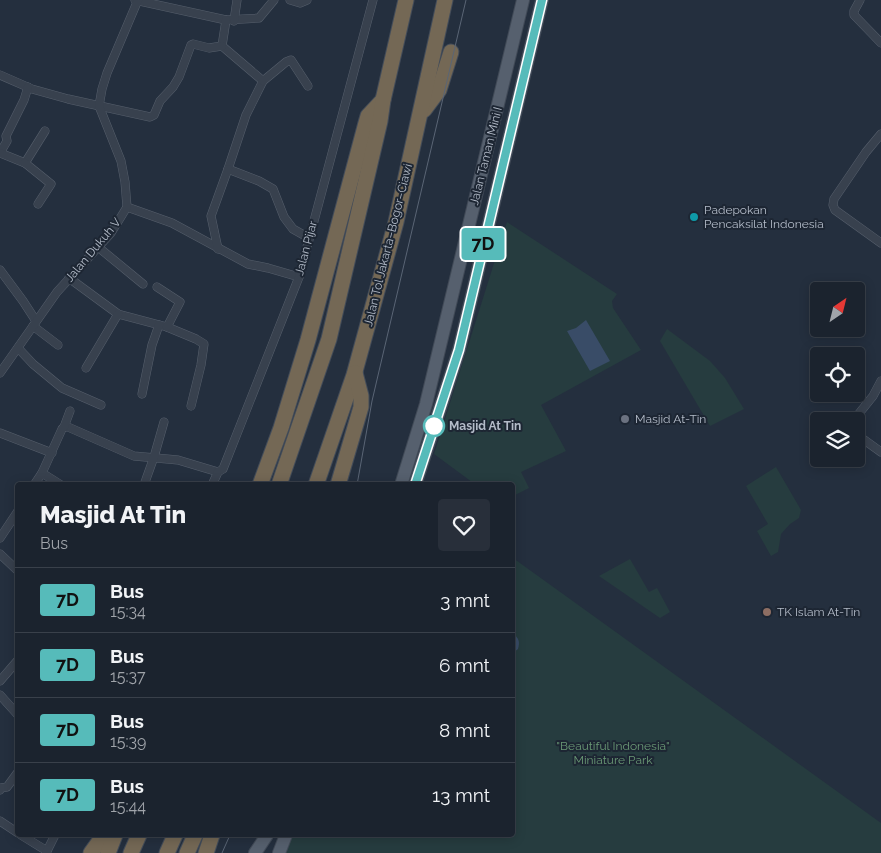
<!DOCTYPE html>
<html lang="id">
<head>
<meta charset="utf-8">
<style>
	body { margin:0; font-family:Raleway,sans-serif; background:#282f3a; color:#f1f3f6; height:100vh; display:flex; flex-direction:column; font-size:19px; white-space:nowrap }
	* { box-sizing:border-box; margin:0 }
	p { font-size:16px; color:#a0a4aa }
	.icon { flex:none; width:28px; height:28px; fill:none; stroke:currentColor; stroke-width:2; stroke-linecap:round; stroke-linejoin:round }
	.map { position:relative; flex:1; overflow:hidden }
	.drawer { position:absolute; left:15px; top:482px; width:500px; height:355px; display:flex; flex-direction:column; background:#1b232e; border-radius:5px; box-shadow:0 2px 12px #0003,0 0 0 1px #39404a }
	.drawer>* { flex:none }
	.badge { padding:0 10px; border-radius:4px; font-size:18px; line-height:32px }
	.needle { width:32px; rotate:35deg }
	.tools { position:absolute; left:810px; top:282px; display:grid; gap:10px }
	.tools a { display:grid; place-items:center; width:55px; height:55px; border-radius:5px; background:#1b232e; box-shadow:0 2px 12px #0003,0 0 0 1px #39404a; font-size:25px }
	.map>.badge { position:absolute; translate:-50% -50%; box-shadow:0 0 0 2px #fff }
	.round { display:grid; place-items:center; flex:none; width:52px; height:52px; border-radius:5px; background:#282f3a }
	.summary { display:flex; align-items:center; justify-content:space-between; height:85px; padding:0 25px }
	h1 { font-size:24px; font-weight:800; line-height:38px }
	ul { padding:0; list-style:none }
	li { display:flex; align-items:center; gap:15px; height:65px; padding:0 25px; border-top:1px solid #39404a }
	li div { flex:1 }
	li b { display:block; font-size:19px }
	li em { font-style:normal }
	li .badge { min-width:55px; font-weight:700; text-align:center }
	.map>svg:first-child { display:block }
	.green { fill:#263c3f }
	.water { fill:#394c67 }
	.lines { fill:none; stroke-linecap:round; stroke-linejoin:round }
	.minor-casing { stroke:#565f6c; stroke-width:9 }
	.primary-casing { stroke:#414a57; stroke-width:14 }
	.motorway-casing { stroke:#434c59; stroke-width:17 }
	.minor { stroke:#38414e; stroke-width:8 }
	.primary { stroke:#56606e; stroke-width:12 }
	.motorway { stroke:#746855; stroke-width:15 }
	.tram { stroke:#5a6575; stroke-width:1 }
	.line-casing { stroke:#fff; stroke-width:11 }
	.line { stroke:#56bbba; stroke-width:8 }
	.culture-dot { fill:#0f9aa8; stroke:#1d2633; stroke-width:2 }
	.worship-dot { fill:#6b7280; stroke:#1d2633; stroke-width:2 }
	.stop-dot { fill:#fff; stroke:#56bbba; stroke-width:2.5 }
	.education-dot { fill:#8d6e63; stroke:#1d2633; stroke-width:2 }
	.labels { text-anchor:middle; stroke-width:4; stroke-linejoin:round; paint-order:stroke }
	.street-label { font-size:12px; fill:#b4bcc9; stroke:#1d2633 }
	.poi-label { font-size:12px; fill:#b4bcc9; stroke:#1d2633; text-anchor:start }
	.stop-label { font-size:12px; font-weight:bold; fill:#b4bcc9; stroke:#1d2633; text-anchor:start }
	.park-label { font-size:12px; fill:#6b9a76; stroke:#1d2633 }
</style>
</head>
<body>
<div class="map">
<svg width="881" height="853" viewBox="0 0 881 853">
	<rect width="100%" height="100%" fill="#242f3e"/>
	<!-- green -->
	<g class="green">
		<path d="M507,222L617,294L612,301L613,308L641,350L541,405L566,451L521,472L529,488L513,496L512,485H476L434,454Z"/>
		<path d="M667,329L710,361L725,378L744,409L710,426L660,341Z"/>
		<path d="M776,467L801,510L799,518L790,524L781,534L778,552L771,556L757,531L768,524L746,486Z"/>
		<path d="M513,558L881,823V853H285L291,835H512Z"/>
		<path d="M630,559L649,592L657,588L670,612L660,618L599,576Z"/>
	</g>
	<!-- water -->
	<g class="water">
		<path d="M586,320L610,361L590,371L567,331L576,328Z"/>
		<path d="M512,633C519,638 520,641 518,649L513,653Z"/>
	</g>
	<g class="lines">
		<defs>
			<g id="minor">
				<path d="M135,0L226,20L259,18L274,0"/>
				<path d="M290,0L300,3L307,0"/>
				<path d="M860,0L854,11V15L881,43"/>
				<path d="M234,21L237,0"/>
				<path d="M222,46L263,81L246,115L228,169L259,181L273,189L284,217L293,229L309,238"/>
				<path d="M222,46L226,20"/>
				<path d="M0,75L32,89L68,99L150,117L154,115L160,101L173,87L179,77L191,45L193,44L209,48L222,46"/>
				<path d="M263,81L286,62L291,60L308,86"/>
				<path d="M881,134L866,152L834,199L833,205L835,210L881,243"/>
				<path d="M0,153L7,141L6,136L24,100L28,87"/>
				<path d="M0,153L25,163L45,131"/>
				<path d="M25,163L51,184L38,204"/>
				<path d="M127,207L172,223L248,264L268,268L299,277"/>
				<path d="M98,247L143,284"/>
				<path d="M218,249L211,216L228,169"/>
				<path d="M0,270L23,301L36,321"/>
				<path d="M69,278L118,314L167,327L196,339L204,344L201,365L191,406"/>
				<path d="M157,287L180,302L167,327"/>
				<path d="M33,326L58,345"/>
				<path d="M18,348L33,364L62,388L101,405"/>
				<path d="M86,368L118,314"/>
				<path d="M0,373L57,292L111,233L127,207L125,182L121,161L99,106L102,89L107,73L138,0"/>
				<path d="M142,394L152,345L159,325"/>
				<path d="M853,421L873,396L881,381"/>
				<path d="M64,427H68L134,456L178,460L218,472"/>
				<path d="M0,433L52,453"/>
				<path d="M856,434L881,452"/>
				<path d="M42,473L61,485"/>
				<path d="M34,485L42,473L62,429L64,427L70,411"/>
				<path d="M144,485L154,457L164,422"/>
				<path d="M212,485L218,472L223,469L299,277L373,0"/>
				<path d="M0,538L18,511"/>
				<path d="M0,554L18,571"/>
				<path d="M0,681L18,660"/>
				<path d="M0,695L18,715"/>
				<path d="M0,790L1,788L7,787L18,772"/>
				<path d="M0,821L18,833"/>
				<path d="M21,835L47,851"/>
				<path d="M46,853L55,835"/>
			</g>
			<g id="primary">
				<path d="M401,485L426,404L523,0"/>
				<path d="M415,485L459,350L542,0"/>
				<path d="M255,853L267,835"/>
				<path d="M279,853L286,835"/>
			</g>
			<g id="motorway">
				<path d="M424,110L439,90L451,52"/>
				<path d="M260,485L281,428L308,340L366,123L368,116L383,100"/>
				<path d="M279,485L329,339L380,121L383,100L406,0"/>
				<path d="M316,485L354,375L396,222L445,0"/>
				<path d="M338,485L361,407V396L355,373"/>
				<path d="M91,853L104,835"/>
				<path d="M108,853L115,835"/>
				<path d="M131,853L139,835"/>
				<path d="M167,853L175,835"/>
				<path d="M187,853L195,835"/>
				<path d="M206,853L212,835"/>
			</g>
		</defs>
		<!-- minor casing -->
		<use href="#minor" class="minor-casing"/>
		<!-- primary casing -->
		<use href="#primary" class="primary-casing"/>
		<!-- motorway casing -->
		<use href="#motorway" class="motorway-casing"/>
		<!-- minor -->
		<use href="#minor" class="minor"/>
		<!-- primary -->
		<use href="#primary" class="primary"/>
		<!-- motorway -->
		<use href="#motorway" class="motorway"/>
		<!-- tram -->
		<g class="tram">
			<path d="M357,485L372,401L466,0"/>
			<path d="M222,853L230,835"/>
		</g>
	</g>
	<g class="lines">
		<defs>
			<path id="line" d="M415,485L459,350L542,0"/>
		</defs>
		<!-- line casing -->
		<use href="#line" class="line-casing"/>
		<!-- line -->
		<use href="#line" class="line"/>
	</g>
	<!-- markers -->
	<circle class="culture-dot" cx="694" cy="217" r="5"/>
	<circle class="worship-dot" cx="625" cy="419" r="5"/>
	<circle class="stop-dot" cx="434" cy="426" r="10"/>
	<circle class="education-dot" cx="767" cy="612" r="5"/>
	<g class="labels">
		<!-- street labels -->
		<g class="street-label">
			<text transform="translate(486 156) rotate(-76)" y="4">Jalan Taman Mini I</text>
			<text transform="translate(388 245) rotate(-76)" y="4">Jalan Tol Jakarta–Bogor–Ciawi</text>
			<text transform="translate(306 248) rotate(-75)" y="4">Jalan Pijar</text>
			<text transform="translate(93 250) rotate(-50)" y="4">Jalan Dukuh V</text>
		</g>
		<!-- poi labels -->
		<g class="poi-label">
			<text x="704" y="214">Padepokan<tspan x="704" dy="14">Pencaksilat Indonesia</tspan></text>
			<text x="635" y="423">Masjid At-Tin</text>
			<text x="777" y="616">TK Islam At-Tin</text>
		</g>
		<!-- stop labels -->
		<g class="stop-label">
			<text x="449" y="430">Masjid At Tin</text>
		</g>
		<!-- park labels -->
		<g class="park-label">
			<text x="613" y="750">"Beautiful Indonesia"<tspan x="613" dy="14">Miniature Park</tspan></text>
		</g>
	</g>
</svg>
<div class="tools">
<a><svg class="needle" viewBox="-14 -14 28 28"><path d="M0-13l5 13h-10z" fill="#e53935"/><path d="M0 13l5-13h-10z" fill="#a0a4aa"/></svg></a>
<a><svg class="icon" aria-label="locate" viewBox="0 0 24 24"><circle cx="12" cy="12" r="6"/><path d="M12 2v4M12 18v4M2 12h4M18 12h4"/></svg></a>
<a><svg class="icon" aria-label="layers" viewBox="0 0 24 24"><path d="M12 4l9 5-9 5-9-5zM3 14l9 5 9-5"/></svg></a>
</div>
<b class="badge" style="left:483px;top:244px;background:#56bbba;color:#111">7D</b>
<section class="drawer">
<div class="summary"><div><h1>Masjid At Tin</h1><p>Bus</p></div><a class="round"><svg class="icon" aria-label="heart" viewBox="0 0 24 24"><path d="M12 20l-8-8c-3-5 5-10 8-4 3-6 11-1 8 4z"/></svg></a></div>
<ul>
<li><span class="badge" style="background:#56bbba;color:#111">7D</span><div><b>Bus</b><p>15:34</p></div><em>3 mnt</em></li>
<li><span class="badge" style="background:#56bbba;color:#111">7D</span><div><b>Bus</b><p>15:37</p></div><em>6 mnt</em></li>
<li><span class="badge" style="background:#56bbba;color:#111">7D</span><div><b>Bus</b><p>15:39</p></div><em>8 mnt</em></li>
<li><span class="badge" style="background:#56bbba;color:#111">7D</span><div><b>Bus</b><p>15:44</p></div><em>13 mnt</em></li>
</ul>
</section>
</div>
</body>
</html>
